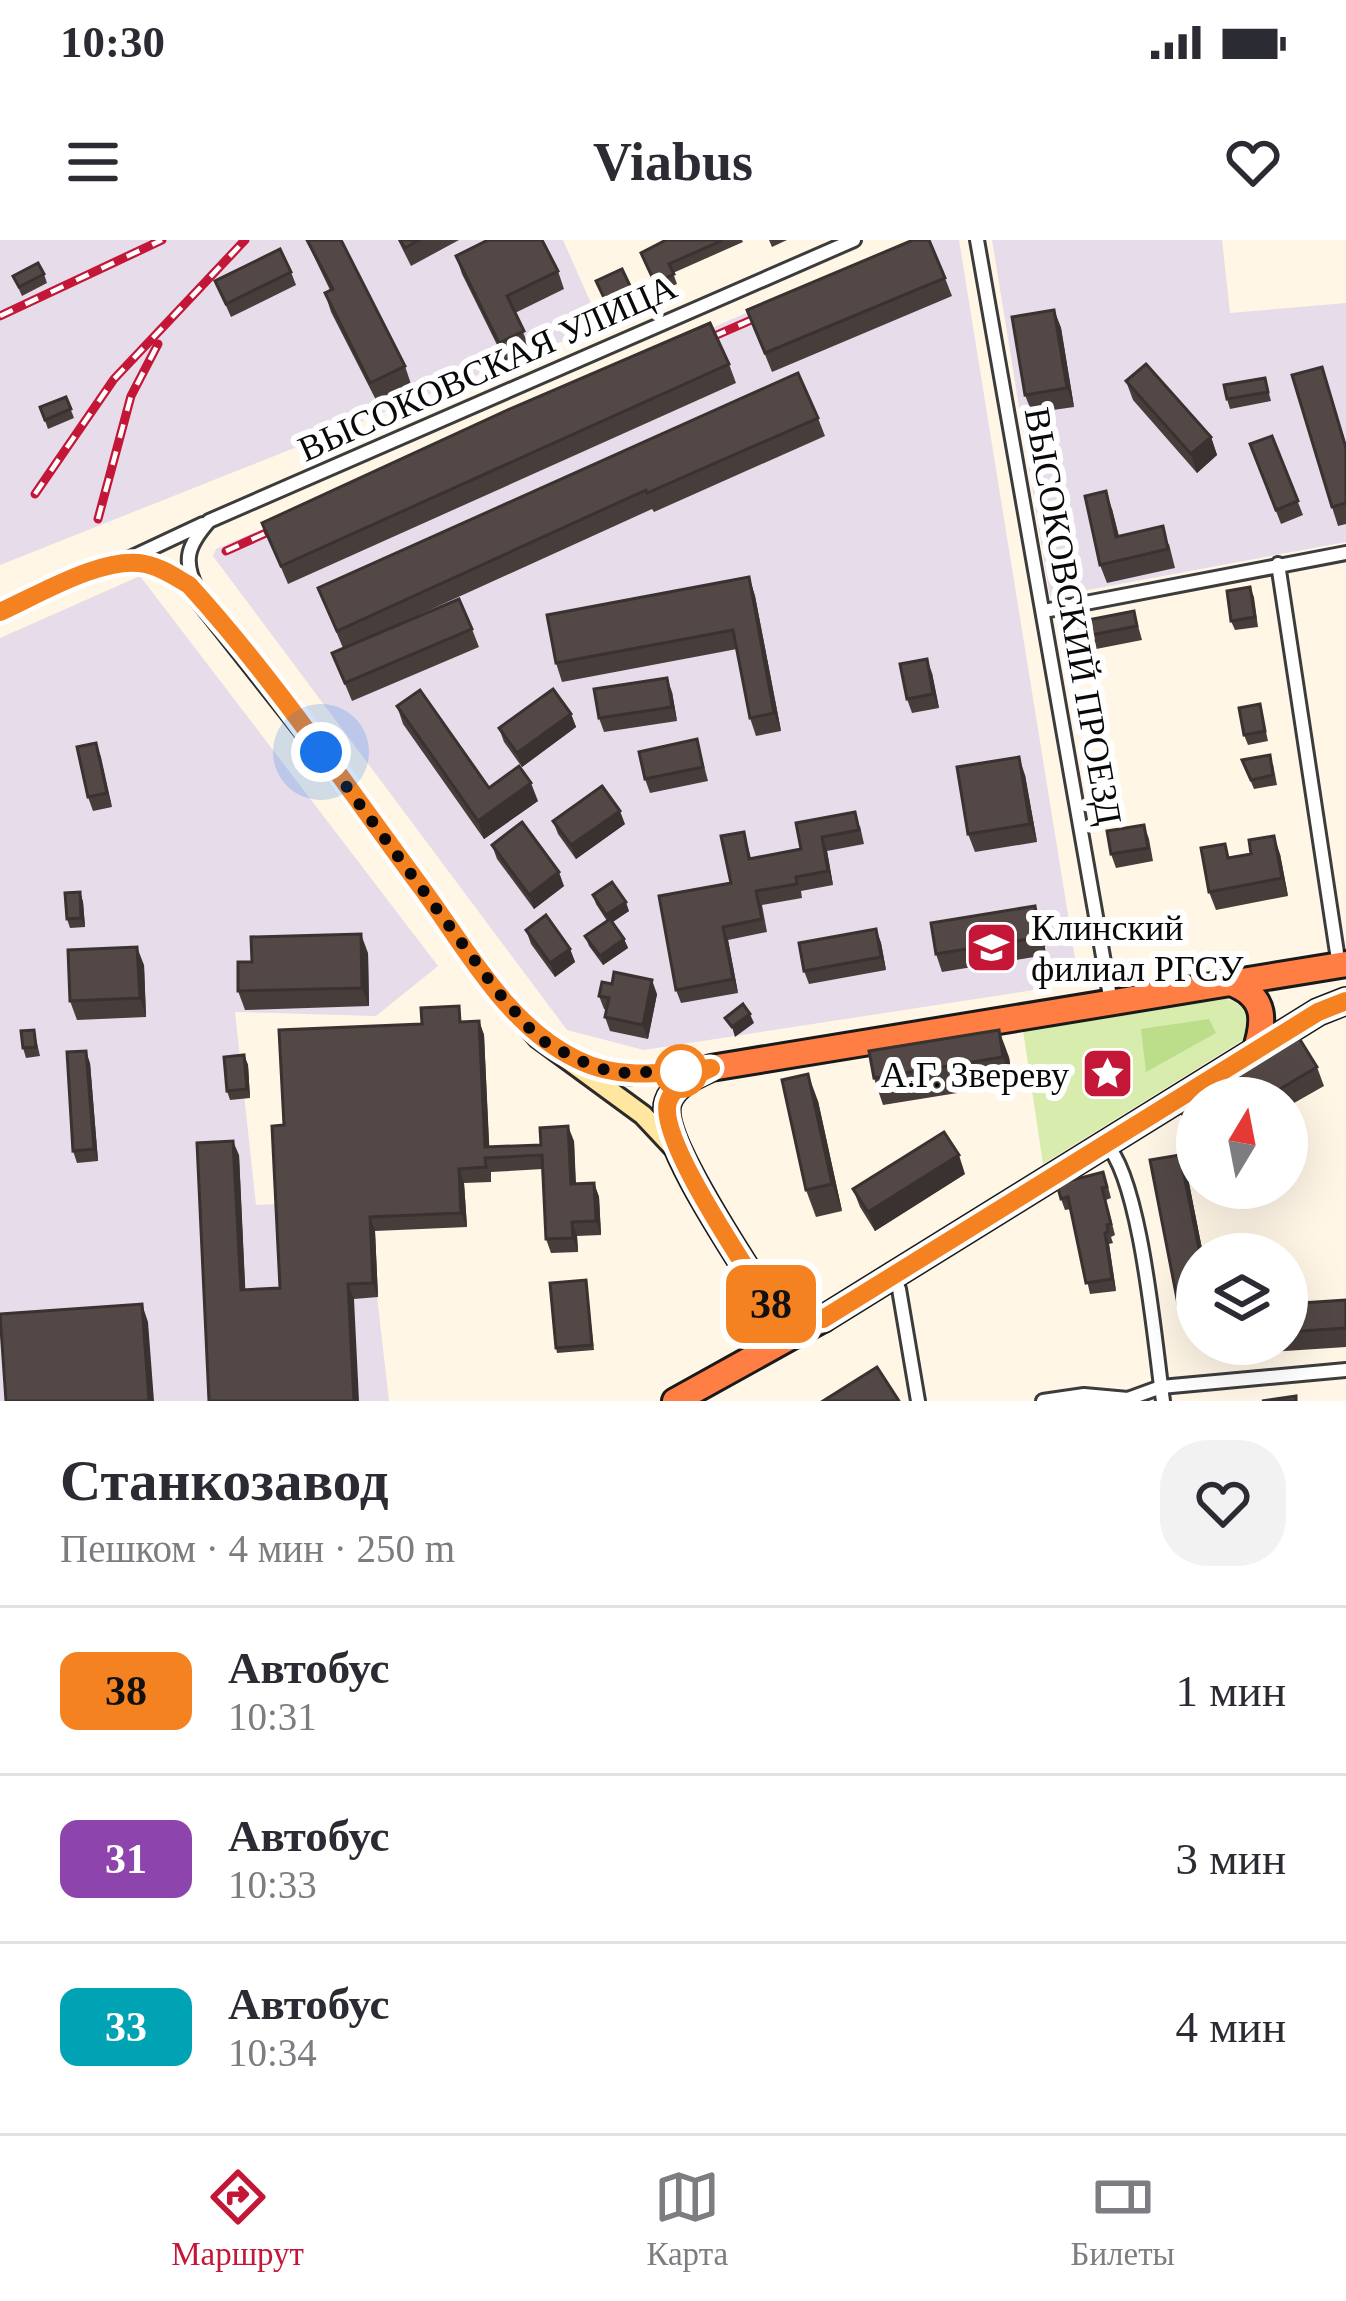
<!DOCTYPE html>
<html lang="ru">
<head>
<meta charset="utf-8">
<style>
	body { margin:0; font-family:Georgia,serif; background:#f2f2f3; color:#2b2b33; height:100vh; display:flex; flex-direction:column; font-size:45px; white-space:nowrap }
	* { box-sizing:border-box; margin:0 }
	p { font-size:39px; color:#7c7c81 }
	.icon { flex:none; width:66px; height:66px; fill:none; stroke:currentColor; stroke-width:2; stroke-linecap:round; stroke-linejoin:round }
	.map { position:relative; height:1161px; overflow:hidden }
	.details { display:flex; flex-direction:column; background:#fff; flex:1 }
	.details>* { flex:none }
	.badge { padding:0 24px; border-radius:18px; font-size:42px; line-height:78px }
	.needle { width:78px; rotate:10deg }
	.fabs { position:absolute; left:1176px; top:837px; display:grid; gap:24px }
	.fabs a { display:grid; place-items:center; width:132px; height:132px; border-radius:50%; background:#fff; box-shadow:0 12px 48px #0002; font-size:60px }
	.you { position:absolute; width:60px; height:60px; margin:-30px; border:9px solid #fff; border-radius:50%; background:#1a73e8; box-shadow:0 0 0 18px #1a73e833 }
	.map>.badge { position:absolute; translate:-50% -50%; box-shadow:0 0 0 6px #fff }
	.round { display:grid; place-items:center; flex:none; width:126px; height:126px; border-radius:48px; background:#f2f2f3 }
	.summary { display:flex; align-items:center; justify-content:space-between; height:204px; padding:0 60px }
	h1 { font-size:57px; font-weight:600; line-height:90px }
	ul { padding:0; list-style:none }
	li { display:flex; align-items:center; gap:36px; height:168px; padding:0 60px; border-top:3px solid #e1e1e2 }
	li div { flex:1 }
	li b { display:block; font-size:45px }
	li em { font-style:normal }
	li .badge { min-width:132px; font-weight:700; text-align:center }
	.status { display:flex; justify-content:space-between; align-items:center; height:84px; padding:0 60px; background:#fff; direction:ltr }
	.status svg { height:33px; fill:currentColor }
	header { display:flex; justify-content:space-between; align-items:center; height:156px; padding:0 60px; background:#fff; font-size:54px; font-weight:600 }
	.dock { display:flex; justify-content:space-around; align-items:center; height:168px; border-top:3px solid #e1e1e2; background:#fff; font-size:33px; color:#7c7c81 }
	.dock a { display:grid; justify-items:center; gap:6px }
	.dock .selected { color:#c41738 }
	.map>svg:first-child { display:block }
	.industrial { fill:#e7dcea }
	.green { fill:#d7ecad }
	.forest { fill:#bcde8b }
	.lines { fill:none; stroke-linecap:round; stroke-linejoin:round }
	.street-casing { stroke:#3c3c3c; stroke-width:18 }
	.secondary-casing { stroke:#2b2b2b; stroke-width:24 }
	.highway-casing { stroke:#1a1a1a; stroke-width:30 }
	.street { stroke:#fff; stroke-width:12 }
	.secondary { stroke:#ffe7a1; stroke-width:18 }
	.highway { stroke:#ff7e44; stroke-width:24 }
	.rail-casing { stroke:#c41738; stroke-width:9 }
	.rail { stroke:#fff; stroke-width:4.5; stroke-dasharray:14; stroke-linecap:butt }
	.wall { fill:#473e3b }
	.shaded-wall { fill:#3a3230 }
	.building { fill:#534845; stroke:#3a3230; stroke-width:3 }
	.line-casing { stroke:#fff; stroke-width:27 }
	.line { stroke:#f58220; stroke-width:18 }
	.walk { stroke:#090909; stroke-width:12; stroke-dasharray:0 21.6 }
	.stop-dot { fill:#fff; stroke:#f58220; stroke-width:6 }
	.labels { text-anchor:middle; stroke-width:12; stroke-linejoin:round; paint-order:stroke }
	.street-label { font-size:36px; fill:#090909; stroke:#fff }
	.poi-label { font-size:36px; fill:#090909; stroke:#fff; text-anchor:start }
</style>
</head>
<body>
<div class="status"><b>10:30</b><svg viewBox="0 0 49 12"><path d="M0 12V9h3v3zM5 12V6h3v6zM10 12V3h3v9zM15 12V0h3v12zM26 1h20v11H26zM47 4h2v5h-2z"/></svg></div>
<header><svg class="icon" aria-label="menu" viewBox="0 0 24 24"><path d="M4 6h16M4 12h16M4 18h16"/></svg>Viabus<svg class="icon" aria-label="heart" viewBox="0 0 24 24"><path d="M12 20l-8-8c-3-5 5-10 8-4 3-6 11-1 8 4z"/></svg></header>
<div class="map">
<svg width="1346" height="1161" viewBox="0 0 1346 1161">
	<rect width="100%" height="100%" fill="#fff6e6"/>
	<!-- industrial -->
	<g class="industrial">
		<path d="M0,0H563L601,86L0,325Z"/>
		<path d="M915,0H959L1079,743L644,810L567,790L213,316L216,309L321,264L326,255Z"/>
		<path d="M992,0H1222L1230,73L1346,63V302L1050,357Z"/>
		<path d="M140,336L438,726L376,776L235,772L256,965L366,960L389,1161H0V398Z"/>
	</g>
	<!-- green -->
	<path class="green" d="M1224,758C1244,764 1259,777 1246,798L1043,924L1023,790Z"/>
	<!-- forest -->
	<path class="forest" d="M1209,779L1216,793L1146,832L1141,789Z"/>
	<g class="lines">
		<defs>
			<g id="street">
				<path d="M977,0L1111,762"/>
				<path d="M124,321L203,284"/>
				<path d="M1278,324L1339,726"/>
				<path d="M197,349C182,320 188,305 209,281L854,0"/>
				<path d="M1044,371L1346,313"/>
				<path d="M1105,903C1141,937 1155,1106 1163,1161"/>
				<path d="M892,1036L899,1049L918,1161"/>
				<path d="M1043,1161L1084,1155L1128,1159L1161,1147L1346,1130"/>
			</g>
			<g id="secondary">
				<path d="M0,372C38,355 104,315 145,324C161,327 175,337 189,345L321,512L498,753L538,798L643,875L672,906"/>
				<path d="M585,823L631,835L699,829"/>
			</g>
			<g id="highway">
				<path d="M1231,743C1268,757 1265,782 1254,815"/>
				<path d="M823,1079L786,1075L766,1060C745,1025 656,897 668,862C674,844 696,835 711,828L1346,724"/>
				<path d="M675,1161L823,1079L1318,772L1346,761"/>
			</g>
		</defs>
		<!-- street casing -->
		<use href="#street" class="street-casing"/>
		<!-- secondary casing -->
		<use href="#secondary" class="secondary-casing"/>
		<!-- highway casing -->
		<use href="#highway" class="highway-casing"/>
		<!-- street -->
		<use href="#street" class="street"/>
		<!-- secondary -->
		<use href="#secondary" class="secondary"/>
		<!-- highway -->
		<use href="#highway" class="highway"/>
		<defs>
			<g id="rail">
				<path d="M0,76L162,0"/>
				<path d="M687,108L781,67"/>
				<path d="M35,254L114,139L245,0"/>
				<path d="M98,279L131,156L158,104"/>
				<path d="M226,311L297,279"/>
			</g>
		</defs>
		<!-- rail casing -->
		<use href="#rail" class="rail-casing"/>
		<!-- rail -->
		<use href="#rail" class="rail"/>
	</g>
	<!-- wall -->
	<g class="wall">
		<path d="M306,0L405,126L411,144L377,162L331,72L325,53L330,50Z"/>
		<path d="M398,0H459L411,26Z"/>
		<path d="M666,0H742L743,2L673,33L677,44L658,52L644,22Z"/>
		<path d="M769,0H787L772,7Z"/>
		<path d="M456,16L558,31L564,49L515,73L530,109L505,121L462,34Z"/>
		<path d="M291,32L296,45L231,77L215,41Z"/>
		<path d="M44,34L47,43L22,56L13,36Z"/>
		<path d="M945,38L952,56L772,132L747,70Z"/>
		<path d="M596,41L632,50L635,59L609,71Z"/>
		<path d="M1054,70L1061,88L1074,167L1032,173L1025,155Z"/>
		<path d="M729,124L736,143L288,344L262,283Z"/>
		<path d="M1265,138L1271,161L1230,169L1227,159Z"/>
		<path d="M1126,141L1211,197L1217,215L1197,233L1133,160Z"/>
		<path d="M1328,145L1346,204V284L1338,286L1332,267Z"/>
		<path d="M66,157L74,178L48,189L40,167Z"/>
		<path d="M818,178L825,196L654,272L652,269L379,393L472,389L479,407L352,461L332,413L343,408L318,348Z"/>
		<path d="M1272,196L1303,275L1281,284L1250,204Z"/>
		<path d="M1112,269L1119,296L1169,304L1175,328L1107,343L1100,325Z"/>
		<path d="M749,337L755,356L781,491L756,496L750,478L737,409L562,442L556,423Z"/>
		<path d="M1250,347L1254,357L1258,387L1235,390L1231,381Z"/>
		<path d="M1134,371L1142,400L1086,411L1081,397Z"/>
		<path d="M932,433L939,468L912,473L907,459Z"/>
		<path d="M672,452L677,481L604,492L599,478Z"/>
		<path d="M1260,464L1268,501L1248,505L1244,495Z"/>
		<path d="M397,466L489,548L538,561L484,599L403,484Z"/>
		<path d="M571,474L576,487L522,527L504,502L499,488Z"/>
		<path d="M697,499L708,541L650,553L645,539Z"/>
		<path d="M96,503L112,567L93,571L88,557Z"/>
		<path d="M1242,520L1273,524L1277,545L1254,549Z"/>
		<path d="M1025,535L1037,602L975,612L968,594Z"/>
		<path d="M553,581L625,584L576,619L558,594Z"/>
		<path d="M796,583L860,586L864,604L827,611L833,645L801,651L802,658L762,665L767,692L728,700L738,753L681,763L676,750L731,643L744,592L751,618L801,609Z"/>
		<path d="M1144,585L1149,599L1153,621L1116,628L1111,614Z"/>
		<path d="M492,605L564,646L534,669L497,619Z"/>
		<path d="M1251,614H1280L1288,656L1216,670L1209,652L1230,618Z"/>
		<path d="M80,652L83,662L85,687L70,688L67,679Z"/>
		<path d="M593,655L629,671L612,682L624,699L628,708L603,725L589,706L585,696L607,681L596,664Z"/>
		<path d="M1041,684L1046,715L942,732L936,714Z"/>
		<path d="M876,689L881,703L886,730L809,744L804,731Z"/>
		<path d="M526,690L570,709L575,722L555,737L531,704Z"/>
		<path d="M368,713L369,766L245,770L238,751Z"/>
		<path d="M144,725L146,777L77,780L70,761Z"/>
		<path d="M657,754L648,799L610,791L605,777L606,770L604,769L599,756Z"/>
		<path d="M479,781L484,795L489,907L541,905L574,901L576,943H594L599,957L601,995L577,996L578,1012L551,1013L546,999L543,929L491,932V942L464,943L467,987L375,991L378,1057L354,1059L209,1161L239,915L245,1049L280,1048L284,885L465,782Z"/>
		<path d="M34,790L40,816L26,818L23,808Z"/>
		<path d="M244,815L248,825L250,858L230,860L227,851Z"/>
		<path d="M1009,817L1013,844L883,865L874,838Z"/>
		<path d="M90,823L98,921L77,923L73,911Z"/>
		<path d="M1317,827L1324,846L1287,867V858H1200Z"/>
		<path d="M1197,860V905L1187,888L1180,870Z"/>
		<path d="M818,861L842,971L816,977L806,950Z"/>
		<path d="M1187,933L1203,1014H1197V1085L1186,1088L1179,1069Z"/>
		<path d="M965,934L875,991L860,967L853,949Z"/>
		<path d="M1107,943L1111,958L1106,960L1115,995L1111,997L1113,1003L1109,1004L1116,1051L1090,1054L1071,969L1065,970L1061,959Z"/>
		<path d="M586,1040L594,1110L557,1113L556,1108Z"/>
		<path d="M1346,1060V1107L1242,1114L1239,1104H1287V1064Z"/>
	</g>
	<!-- shaded-wall -->
	<g class="shaded-wall">
		<path d="M1054,70L1061,88L1074,167L1067,148Z"/>
		<path d="M1211,197L1217,215L1197,233L1191,214Z"/>
		<path d="M1106,251L1112,269L1123,315L1116,297Z"/>
		<path d="M749,337L755,356L781,491L774,473Z"/>
		<path d="M927,419L932,433L939,468L933,454Z"/>
		<path d="M667,438L672,452L677,481L672,467Z"/>
		<path d="M571,474L576,487L522,527L517,513Z"/>
		<path d="M96,503L101,517L112,567L107,553Z"/>
		<path d="M1019,517L1025,535L1037,602L1030,584Z"/>
		<path d="M531,543L538,561L484,599L478,581Z"/>
		<path d="M620,571L625,584L576,619L571,605Z"/>
		<path d="M1274,596L1280,614L1288,656L1282,638Z"/>
		<path d="M822,597L827,611L833,645L828,631Z"/>
		<path d="M559,632L564,646L534,669L529,655Z"/>
		<path d="M80,652L83,662L85,687L81,678Z"/>
		<path d="M626,662L629,671L610,684L606,675Z"/>
		<path d="M1035,666L1041,684L1046,715L1040,697Z"/>
		<path d="M723,687L728,700L738,753L733,739Z"/>
		<path d="M876,689L881,703L886,730L881,717Z"/>
		<path d="M361,694L368,713L369,766L362,748Z"/>
		<path d="M624,699L628,708L603,725L600,716Z"/>
		<path d="M137,707L144,725L146,777L140,758Z"/>
		<path d="M570,709L575,722L555,737L550,723Z"/>
		<path d="M652,740L657,754L648,799L643,785Z"/>
		<path d="M750,774L754,783L735,797L732,787Z"/>
		<path d="M479,781L484,795L490,922L485,907Z"/>
		<path d="M999,790L1009,817L1013,844L1003,817Z"/>
		<path d="M86,811L90,823L98,921L94,909Z"/>
		<path d="M244,815L248,825L250,858L247,849Z"/>
		<path d="M808,834L818,861L842,971L832,944Z"/>
		<path d="M568,886L574,901L576,958L571,944Z"/>
		<path d="M233,901L239,915L246,1064L241,1050Z"/>
		<path d="M959,915L965,934L875,991L868,972Z"/>
		<path d="M1180,915L1187,933L1203,1014H1200Z"/>
		<path d="M459,929L464,943L467,987L461,973Z"/>
		<path d="M594,943L599,957L601,995L596,981Z"/>
		<path d="M370,977L375,991L378,1057L373,1043Z"/>
		<path d="M572,982L577,996L578,1012L573,998Z"/>
		<path d="M1105,993L1109,1004L1116,1051L1112,1039Z"/>
		<path d="M348,1044L354,1059L359,1161H354Z"/>
		<path d="M142,1064L148,1082L154,1161H149Z"/>
	</g>
	<!-- building -->
	<g class="building">
		<path d="M307,0H341L405,126L370,143L325,53L333,49Z"/>
		<path d="M400,0H419L405,8Z"/>
		<path d="M488,0H542L558,31L507,56L524,91L499,103L456,16Z"/>
		<path d="M666,0H723L669,24L674,34L655,43L641,13Z"/>
		<path d="M913,0H929L945,38L765,113L747,70Z"/>
		<path d="M280,9L291,32L226,64L215,41Z"/>
		<path d="M38,23L44,34L19,47L13,36Z"/>
		<path d="M622,29L632,50L606,62L596,41Z"/>
		<path d="M1054,70L1067,148L1025,155L1012,77Z"/>
		<path d="M710,83L729,124L281,326L262,283L512,168Z"/>
		<path d="M1146,124L1211,197L1191,214L1126,141Z"/>
		<path d="M1322,127L1346,208V263L1332,267L1292,135Z"/>
		<path d="M798,133L818,178L647,253L646,250L337,391L318,348Z"/>
		<path d="M1265,138L1268,152L1227,159L1224,145Z"/>
		<path d="M66,157L71,169L45,180L40,167Z"/>
		<path d="M1272,196L1298,261L1276,270L1250,204Z"/>
		<path d="M1106,251L1116,297L1163,286L1168,309L1100,325L1085,256Z"/>
		<path d="M749,337L774,473L750,478L733,390L556,423L547,375Z"/>
		<path d="M1250,347L1255,377L1231,381L1227,351Z"/>
		<path d="M459,359L472,389L345,443L332,413Z"/>
		<path d="M1134,371L1137,386L1081,397L1078,382Z"/>
		<path d="M927,419L933,454L907,459L900,424Z"/>
		<path d="M667,438L672,467L599,478L594,449Z"/>
		<path d="M553,449L571,474L517,513L499,488Z"/>
		<path d="M420,450L489,548L519,526L531,543L478,581L397,466Z"/>
		<path d="M1260,464L1265,491L1244,495L1239,468Z"/>
		<path d="M697,499L703,527L645,539L639,512Z"/>
		<path d="M96,503L107,553L88,557L77,507Z"/>
		<path d="M1270,515L1273,535L1251,540L1242,520Z"/>
		<path d="M1019,517L1030,584L968,594L957,527Z"/>
		<path d="M602,546L620,571L571,605L553,581Z"/>
		<path d="M855,572L859,590L822,597L828,631L796,637L797,644L756,651L762,679L723,687L733,739L676,750L659,656L731,643L721,596L744,592L749,619L801,609L796,583Z"/>
		<path d="M522,582L559,632L529,655L492,605Z"/>
		<path d="M1144,585L1148,608L1111,614L1107,591Z"/>
		<path d="M1274,596L1282,638L1209,652L1201,608L1225,604L1228,618L1251,614L1249,600Z"/>
		<path d="M612,642L626,662L606,675L593,655Z"/>
		<path d="M80,652L81,678L67,679L65,653Z"/>
		<path d="M1035,666L1040,697L936,714L931,683Z"/>
		<path d="M546,675L570,709L550,723L526,690Z"/>
		<path d="M610,679L624,699L600,716L585,696Z"/>
		<path d="M876,689L881,717L804,731L799,703Z"/>
		<path d="M361,694L362,748L238,751V722H252L251,697Z"/>
		<path d="M137,707L140,758L70,761L68,710Z"/>
		<path d="M614,732L652,740L643,785L605,777L609,758L599,756L602,742L612,744Z"/>
		<path d="M743,764L750,774L732,787L725,778Z"/>
		<path d="M459,766L460,782L479,781L485,907L541,905L540,888L568,886L571,944L594,943L596,981L572,982L573,998L546,999L542,915L485,918L486,927L459,929L461,973L370,977L373,1043L348,1044L354,1161H209L197,903L233,901L241,1050L280,1048L272,886L284,885L279,790L422,784L421,768Z"/>
		<path d="M34,790L36,807L23,808L21,791Z"/>
		<path d="M999,790L1003,817L874,838L869,811Z"/>
		<path d="M1299,798L1317,827L1265,858H1200Z"/>
		<path d="M86,811L94,909L73,911L67,812Z"/>
		<path d="M244,815L247,849L227,851L224,817Z"/>
		<path d="M808,834L832,944L806,950L782,840Z"/>
		<path d="M1197,860V898L1180,870Z"/>
		<path d="M944,892L959,915L868,972L853,949Z"/>
		<path d="M1180,915L1200,1014H1197V1066L1179,1069L1150,920Z"/>
		<path d="M1103,932L1107,947L1102,948L1111,984L1107,985L1108,992L1105,993L1112,1039L1086,1043L1068,957L1061,959L1057,944Z"/>
		<path d="M586,1040L592,1105L556,1108L550,1043Z"/>
		<path d="M1346,1060V1088L1287,1092V1064Z"/>
		<path d="M142,1064L149,1161H6L0,1074Z"/>
		<path d="M877,1127L899,1161H823Z"/>
		<path d="M1296,1156V1161H1262Z"/>
	</g>
	<g class="lines">
		<defs>
			<path id="line" d="M0,372C38,355 104,315 145,324C161,327 175,337 189,345C273,437 349,550 424,651C467,710 508,786 576,819C619,841 664,833 711,828C695,836 674,844 668,862C657,898 745,1025 766,1060L786,1076L823,1079L1318,772L1346,761"/>
		</defs>
		<!-- line casing -->
		<use href="#line" class="line-casing"/>
		<!-- line -->
		<use href="#line" class="line"/>
		<!-- walk -->
		<path class="walk" d="M321,512L498,752L538,798L576,819L614,833L681,831"/>
	</g>
	<!-- icons -->
	<defs>
		<symbol id="university-square" viewBox="-11 -11 22 22"><rect x="-9" y="-9" width="18" height="18" rx="4" fill="#c41738" stroke="#fff"/><path d="M0-5L7-2L0 1L-7-2ZM-4 1L0 2.5L4 1V4Q0 6-4 4Z" fill="#fff"/></symbol>
		<symbol id="sight-square" viewBox="-11 -11 22 22"><rect x="-9" y="-9" width="18" height="18" rx="4" fill="#c41738" stroke="#fff"/><path d="M0-6L1.8-2.2L6-1.7L2.9 1.2L3.7 5.4L0 3.3L-3.7 5.4L-2.9 1.2L-6-1.7L-1.8-2.2Z" fill="#fff"/></symbol>
	</defs>
	<g fill-rule="evenodd">
		<use href="#university-square" x="962" y="678" width="59" height="59"/>
		<use href="#sight-square" x="1078" y="804" width="59" height="59"/>
	</g>
	<!-- markers -->
	<circle class="stop-dot" cx="681" cy="831" r="24"/>
	<g class="labels">
		<!-- street labels -->
		<g class="street-label">
			<text transform="translate(487 127) rotate(-24)" y="13">ВЫСОКОВСКАЯ УЛИЦА</text>
			<text transform="translate(1074 376) rotate(80)" y="13">ВЫСОКОВСКИЙ ПРОЕЗД</text>
		</g>
		<!-- poi labels -->
		<g class="poi-label">
			<text x="1031" y="700">Клинский<tspan x="1031" dy="41">филиал РГСУ</tspan></text>
			<text x="1069" y="847" text-anchor="end">А.Г. Звереву</text>
		</g>
	</g>
</svg>
<div class="fabs">
<a><svg class="needle" viewBox="-14 -14 28 28"><path d="M0-13l5 13h-10z" fill="#e53935"/><path d="M0 13l5-13h-10z" fill="#7c7c81"/></svg></a>
<a><svg class="icon" aria-label="layers" viewBox="0 0 24 24"><path d="M12 4l9 5-9 5-9-5zM3 14l9 5 9-5"/></svg></a>
</div>
<div class="you" style="left:321px;top:512px"></div>
<b class="badge" style="left:771px;top:1064px;background:#f58220;color:#111">38</b>
</div>
<section class="details">
<div class="summary"><div><h1>Станкозавод</h1><p>Пешком · 4 мин · 250 m</p></div><a class="round"><svg class="icon" aria-label="heart" viewBox="0 0 24 24"><path d="M12 20l-8-8c-3-5 5-10 8-4 3-6 11-1 8 4z"/></svg></a></div>
<ul>
<li><span class="badge" style="background:#f58220;color:#111">38</span><div><b>Автобус</b><p>10:31</p></div><em>1 мин</em></li>
<li><span class="badge" style="background:#8e44ad;color:#fff">31</span><div><b>Автобус</b><p>10:33</p></div><em>3 мин</em></li>
<li><span class="badge" style="background:#00a3b4;color:#fff">33</span><div><b>Автобус</b><p>10:34</p></div><em>4 мин</em></li>
</ul>
</section>
<nav class="dock">
<a class="selected"><svg class="icon" aria-label="directions" viewBox="0 0 24 24"><path d="M12 3l9 9-9 9-9-9zM9 14v-3h6M13 9l2 2-2 2"/></svg>Маршрут</a>
<a><svg class="icon" aria-label="map" viewBox="0 0 24 24"><path d="M3 6l6-2 6 2 6-2v14l-6 2-6-2-6 2zM9 4v14M15 6v14"/></svg>Карта</a>
<a><svg class="icon" aria-label="tickets" viewBox="0 0 24 24"><path d="M3 7h18v10H3zM15 7v10"/></svg>Билеты</a>
</nav>
</body>
</html>
